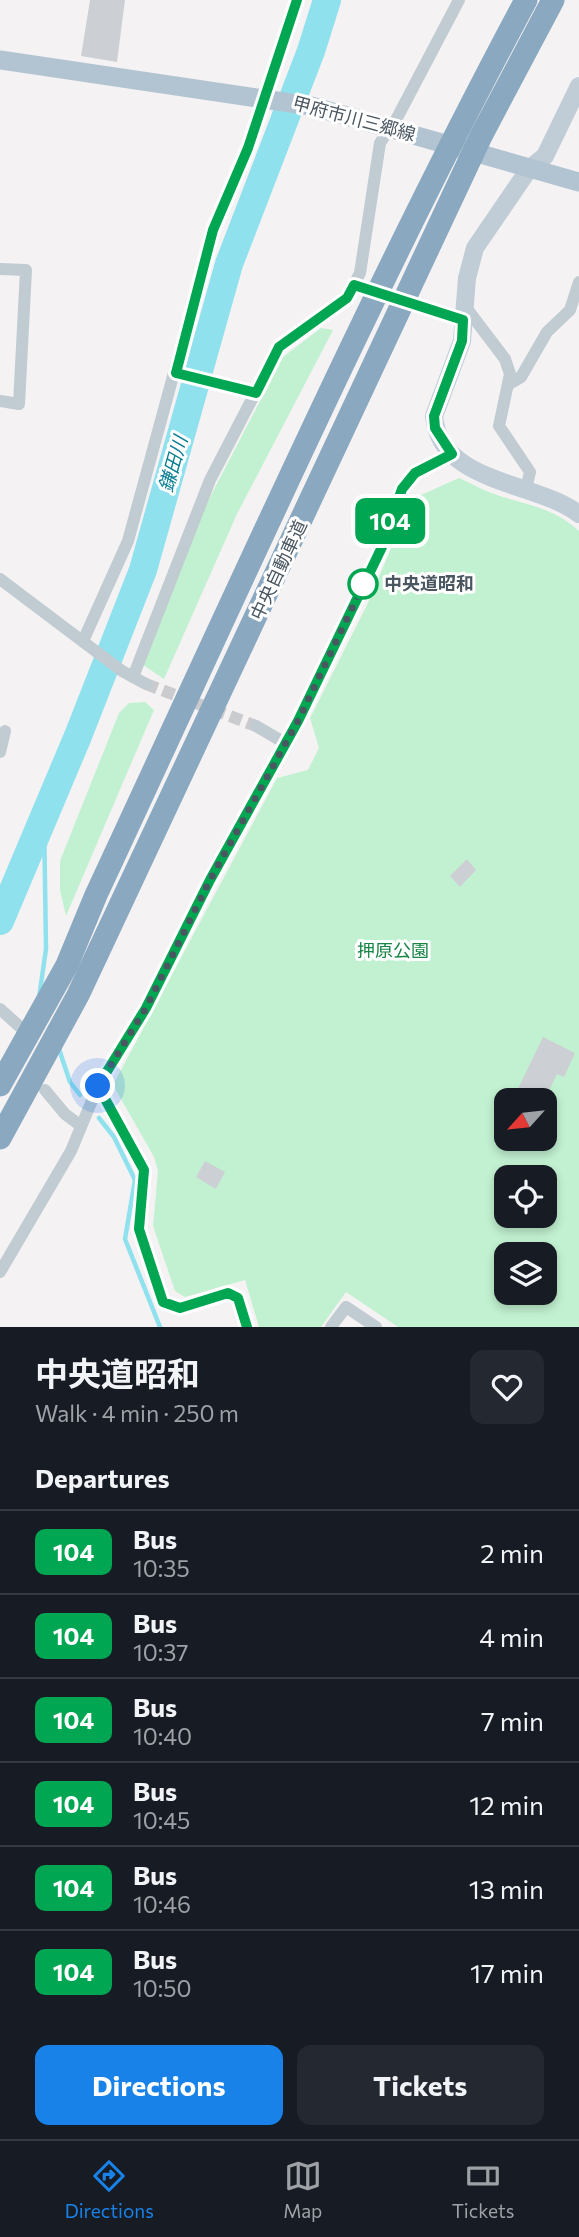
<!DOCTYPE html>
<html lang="en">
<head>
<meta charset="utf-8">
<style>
	body { margin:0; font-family:Commissioner,"Noto Sans JP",sans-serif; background:#242831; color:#f1f3f6; height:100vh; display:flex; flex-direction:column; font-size:26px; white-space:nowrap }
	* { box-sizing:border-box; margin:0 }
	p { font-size:23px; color:#9ea1a6 }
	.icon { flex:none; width:38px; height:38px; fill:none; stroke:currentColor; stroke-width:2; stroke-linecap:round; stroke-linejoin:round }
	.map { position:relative; height:1327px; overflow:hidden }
	.side { display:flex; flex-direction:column; background:#171b24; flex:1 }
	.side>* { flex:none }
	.badge { padding:0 14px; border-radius:10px; font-size:24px; line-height:46px }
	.needle { width:46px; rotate:243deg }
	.controls { position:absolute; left:494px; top:1088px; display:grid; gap:14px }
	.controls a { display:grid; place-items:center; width:63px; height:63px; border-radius:14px; background:#171b24; box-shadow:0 4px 10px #0003; font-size:35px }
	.you { position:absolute; width:35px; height:35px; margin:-18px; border:5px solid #fff; border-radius:50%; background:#1a73e8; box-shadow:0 0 0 10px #1a73e833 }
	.map>.badge { position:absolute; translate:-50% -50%; box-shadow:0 0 0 4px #fff }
	h2 { padding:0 35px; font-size:26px; line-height:63px }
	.round { display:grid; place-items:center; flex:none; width:74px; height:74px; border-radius:14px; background:#242831 }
	.headline { display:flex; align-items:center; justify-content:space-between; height:119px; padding:0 35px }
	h1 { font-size:33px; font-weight:700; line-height:52px }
	.primary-button { display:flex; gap:14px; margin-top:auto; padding:14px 35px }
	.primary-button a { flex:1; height:80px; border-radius:14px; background:#1982e8; color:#fff; font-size:28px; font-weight:700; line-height:80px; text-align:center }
	.primary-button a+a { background:#242831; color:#f1f3f6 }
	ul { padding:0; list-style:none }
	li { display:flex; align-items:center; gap:21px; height:84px; padding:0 35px; border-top:2px solid #363941 }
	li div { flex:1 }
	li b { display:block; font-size:26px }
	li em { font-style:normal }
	li .badge { min-width:77px; font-weight:700; text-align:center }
	.menu { display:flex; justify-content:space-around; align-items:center; height:98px; border-top:2px solid #363941; background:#171b24; font-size:19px; color:#9ea1a6 }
	.menu a { display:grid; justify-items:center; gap:4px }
	.menu .selected { color:#1982e8 }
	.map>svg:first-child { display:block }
	.green { fill:#c2f1d1; fill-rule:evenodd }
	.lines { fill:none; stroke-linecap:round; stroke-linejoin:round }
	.stream { stroke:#8fe1ee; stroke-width:4.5 }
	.river { stroke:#8fe1ee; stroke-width:28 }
	.building { fill:#ccd0d5 }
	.street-tunnel { stroke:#cacbce; stroke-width:12; stroke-dasharray:12 6; stroke-linecap:butt }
	.street { stroke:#c0cbd2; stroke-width:12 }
	.secondary { stroke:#c0ccd6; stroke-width:18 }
	.primary { stroke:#b2c4d1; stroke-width:19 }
	.highway { stroke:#8aa9c1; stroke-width:23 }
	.line-casing { stroke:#fff; stroke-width:16 }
	.line { stroke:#00a651; stroke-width:10 }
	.walk { stroke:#4a5761; stroke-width:7; stroke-dasharray:0 12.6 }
	.stop-dot { fill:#fff; stroke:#00a651; stroke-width:3.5 }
	.labels { text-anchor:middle; stroke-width:6; stroke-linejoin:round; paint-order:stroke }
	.street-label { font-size:18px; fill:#4a5761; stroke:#fff }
	.stop-label { font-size:18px; font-weight:bold; fill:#4a5761; stroke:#fff; text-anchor:start }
	.park-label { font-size:18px; fill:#178646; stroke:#fff }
	.water-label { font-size:19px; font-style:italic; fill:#0b7f93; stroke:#fff }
</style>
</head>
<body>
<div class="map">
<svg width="579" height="1327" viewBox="0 0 579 1327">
	<rect width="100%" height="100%" fill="#f5f2f3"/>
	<!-- green -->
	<g class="green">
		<path d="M321,328L333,330L237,514L164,679L143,665L196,524L283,357Z"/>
		<path d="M459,478C471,483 482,490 494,494C526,505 553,507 579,531V1327H398L346,1292L321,1327H259L245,1280L185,1297L175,1291L153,1226L158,1171L154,1157L113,1085L277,778L308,770L319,748L310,718L367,605L412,499ZM506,1101H544V1139H506ZM506,1178H544V1216H506ZM506,1255H544V1293H506Z"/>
		<path d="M145,702L154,710L66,916L60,890V861L119,713L129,703Z"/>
	</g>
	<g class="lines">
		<!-- stream -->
		<g class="stream">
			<path d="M39,998L46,949L44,817"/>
			<path d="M59,1049L70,1082L80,1095"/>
			<path d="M99,1118L114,1137L135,1180L125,1239L160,1327"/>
		</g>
		<!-- river -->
		<path class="river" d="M0,921L78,736L143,570L229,264L311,51L327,0"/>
	</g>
	<!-- building -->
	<g class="building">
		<path d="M90,0H125L117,62L81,56Z"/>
		<path d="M467,859L476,870L460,887L450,876Z"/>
		<path d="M543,1037L575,1053L564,1077L557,1074L544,1101H512Z"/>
		<path d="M205,1161L225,1172L216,1189L196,1177Z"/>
	</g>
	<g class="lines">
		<!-- street-tunnel -->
		<path class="street-tunnel" d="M146,684L256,726"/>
		<!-- street -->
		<g class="street">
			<path d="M0,269L26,270L19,404L0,401"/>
			<path d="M354,286L463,320"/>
			<path d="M464,305L505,359L510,374L499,426L530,472L526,489"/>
			<path d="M176,373L255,393"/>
			<path d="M509,384L521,377L547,332L570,310L579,282"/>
			<path d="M0,579L122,671L146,684"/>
			<path d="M83,641L128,541L213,230L248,147L297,0"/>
			<path d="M133,677L210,480L279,347L347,298L360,273L380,143L397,118L459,0"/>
			<path d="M256,726L285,743"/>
			<path d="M0,752L5,731"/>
			<path d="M0,1009L19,1026"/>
			<path d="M98,1086L144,1170L140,1229L163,1302L180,1308L228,1293L238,1298L247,1327"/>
			<path d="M45,1090L65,1114L81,1126"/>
			<path d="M0,1272L71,1151L98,1086L146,1008L210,880L298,721L381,547L402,489L415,473L452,454"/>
			<path d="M331,1327L346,1307L376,1327"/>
		</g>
		<!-- secondary -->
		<path class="secondary" d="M579,86L545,156L529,169L475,248L467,278L462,341L434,416C440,484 536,481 579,514"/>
		<!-- primary -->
		<path class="primary" d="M0,60L311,106L579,182"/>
		<!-- highway -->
		<g class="highway">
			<path d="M0,1085L67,965L96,895C236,595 370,292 526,0"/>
			<path d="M0,1138L78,995L481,136L553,0"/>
		</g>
	</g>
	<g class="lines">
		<defs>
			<path id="line" d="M247,1327L238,1298L228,1293L180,1308L163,1302L139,1229L144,1170L98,1086L146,1008L210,880L298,721L382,547L402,489L415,473L452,454L435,428L434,416L462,341L463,320L354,285L347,298L279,347L256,393L176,373L213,230L248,148L297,0"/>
		</defs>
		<!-- line casing -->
		<use href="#line" class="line-casing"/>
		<!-- line -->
		<use href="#line" class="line"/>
		<!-- walk -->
		<path class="walk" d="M98,1086L146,1008L210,880L298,721L366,579L363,584"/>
	</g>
	<!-- markers -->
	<circle class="stop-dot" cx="363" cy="584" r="14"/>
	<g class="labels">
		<!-- street labels -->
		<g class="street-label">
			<text transform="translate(354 119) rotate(15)" y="6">甲府市川三郷線</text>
			<text transform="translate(279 570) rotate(-65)" y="6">中央自動車道</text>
		</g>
		<!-- stop labels -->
		<g class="stop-label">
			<text x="384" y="590">中央道昭和</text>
		</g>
		<!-- park labels -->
		<g class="park-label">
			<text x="393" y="957">押原公園</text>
		</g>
		<!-- water labels -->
		<g class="water-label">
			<text transform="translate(173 464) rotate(-74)" y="7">鎌田川</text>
		</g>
	</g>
</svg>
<div class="controls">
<a><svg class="needle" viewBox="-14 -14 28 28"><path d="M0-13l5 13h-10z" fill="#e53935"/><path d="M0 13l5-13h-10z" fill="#9ea1a6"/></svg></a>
<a><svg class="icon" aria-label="locate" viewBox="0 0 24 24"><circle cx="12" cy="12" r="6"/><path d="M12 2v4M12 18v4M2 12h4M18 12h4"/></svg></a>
<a><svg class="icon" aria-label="layers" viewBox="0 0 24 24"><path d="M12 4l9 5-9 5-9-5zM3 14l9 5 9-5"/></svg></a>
</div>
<div class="you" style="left:98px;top:1086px"></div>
<b class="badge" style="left:390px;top:521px;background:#00a651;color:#fff">104</b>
</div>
<section class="side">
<div class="headline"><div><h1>中央道昭和</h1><p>Walk · 4 min · 250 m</p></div><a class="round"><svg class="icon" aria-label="heart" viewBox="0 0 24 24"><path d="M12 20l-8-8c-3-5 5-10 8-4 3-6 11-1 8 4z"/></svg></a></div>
<h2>Departures</h2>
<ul>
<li><span class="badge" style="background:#00a651;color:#fff">104</span><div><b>Bus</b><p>10:35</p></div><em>2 min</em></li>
<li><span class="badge" style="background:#00a651;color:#fff">104</span><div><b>Bus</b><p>10:37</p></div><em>4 min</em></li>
<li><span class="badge" style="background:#00a651;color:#fff">104</span><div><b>Bus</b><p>10:40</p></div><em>7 min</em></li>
<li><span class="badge" style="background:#00a651;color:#fff">104</span><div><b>Bus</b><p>10:45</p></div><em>12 min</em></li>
<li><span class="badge" style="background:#00a651;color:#fff">104</span><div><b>Bus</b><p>10:46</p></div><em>13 min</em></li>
<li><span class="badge" style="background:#00a651;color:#fff">104</span><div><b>Bus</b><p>10:50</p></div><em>17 min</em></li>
</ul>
<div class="primary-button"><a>Directions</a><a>Tickets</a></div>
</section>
<nav class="menu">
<a class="selected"><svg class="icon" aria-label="directions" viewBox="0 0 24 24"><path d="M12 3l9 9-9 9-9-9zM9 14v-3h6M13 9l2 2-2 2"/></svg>Directions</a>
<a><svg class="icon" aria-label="map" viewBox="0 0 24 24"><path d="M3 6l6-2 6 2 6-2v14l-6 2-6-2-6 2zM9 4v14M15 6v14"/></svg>Map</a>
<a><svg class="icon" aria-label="tickets" viewBox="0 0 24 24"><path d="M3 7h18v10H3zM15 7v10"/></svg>Tickets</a>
</nav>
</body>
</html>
